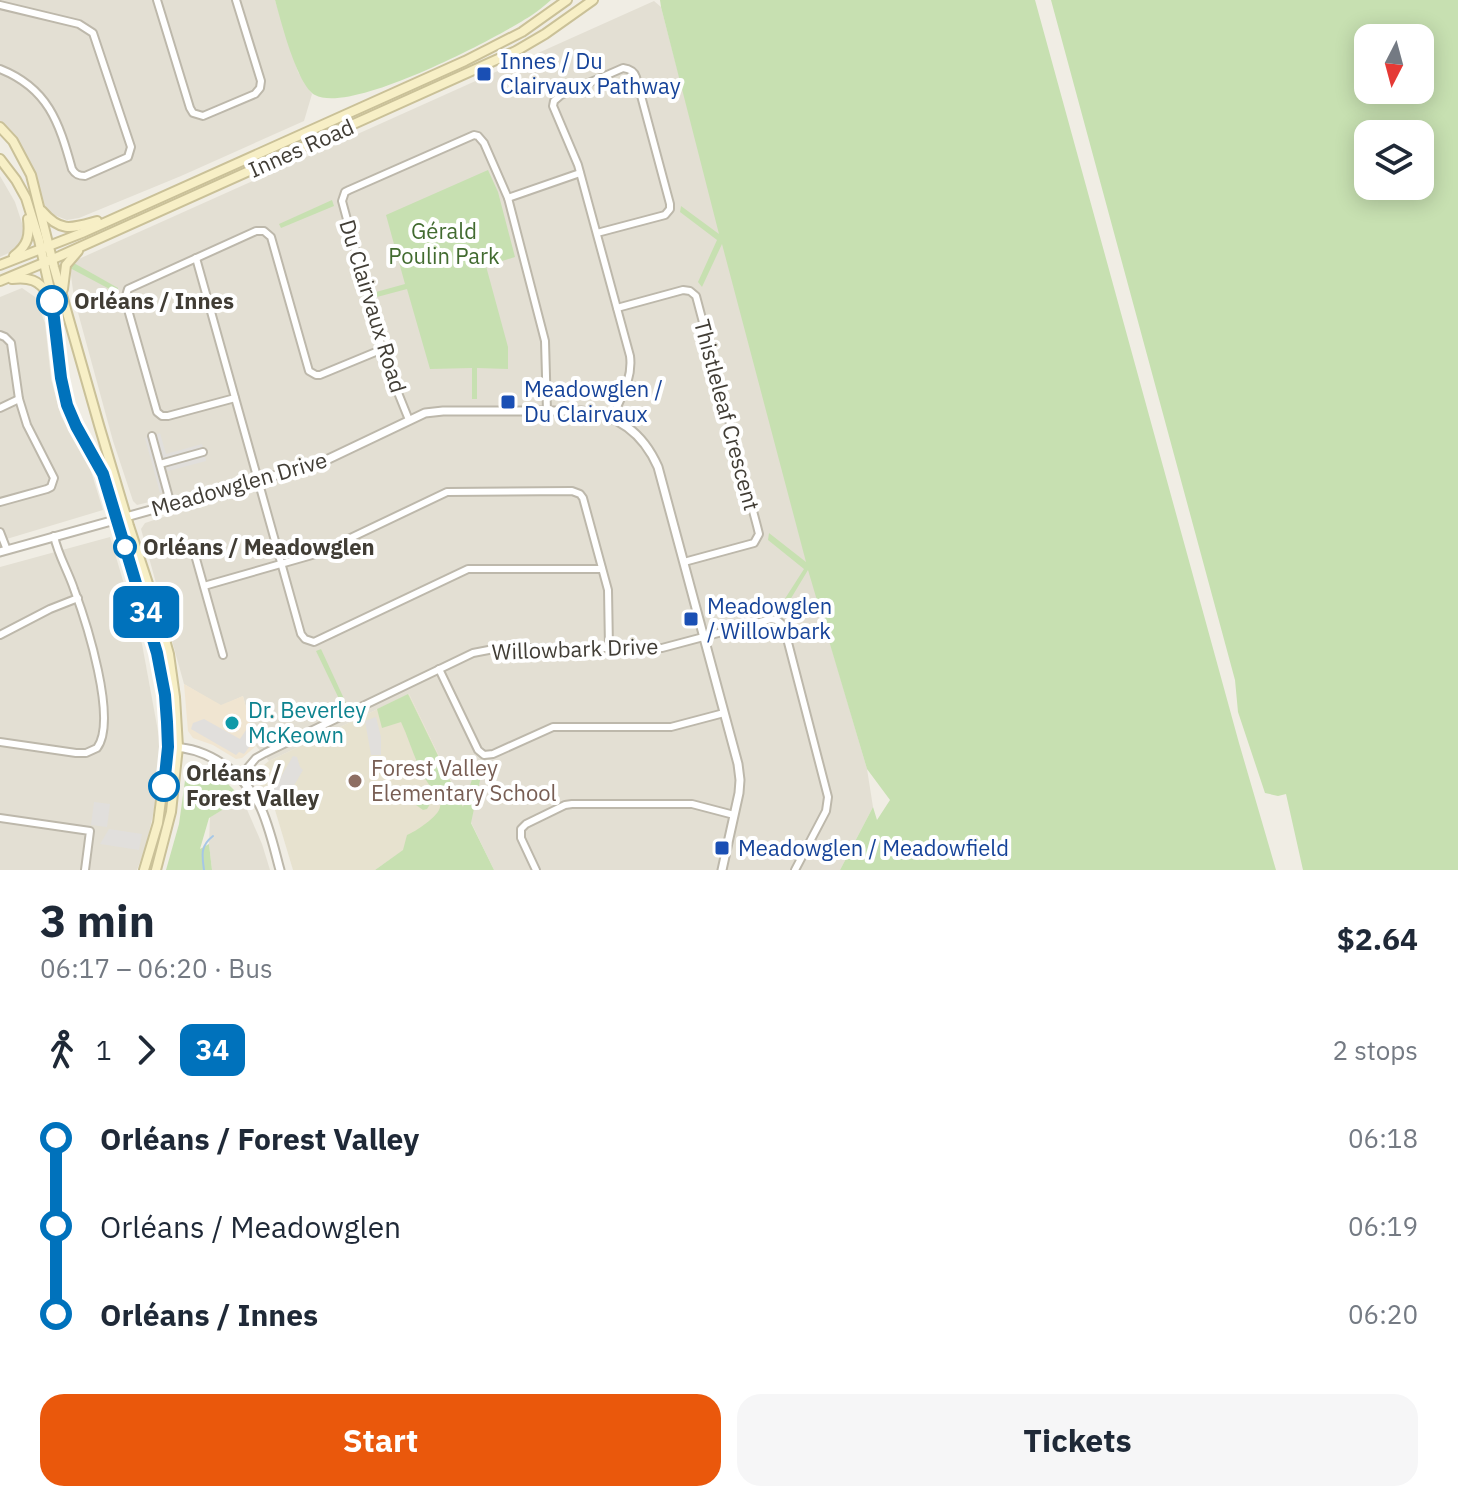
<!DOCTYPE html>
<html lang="en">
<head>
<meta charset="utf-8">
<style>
	body { margin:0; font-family:"IBM Plex Sans",sans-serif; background:#f6f6f7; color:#1f2937; height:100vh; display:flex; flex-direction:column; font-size:30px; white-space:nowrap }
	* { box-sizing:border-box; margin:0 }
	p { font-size:26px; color:#747a83 }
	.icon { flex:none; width:44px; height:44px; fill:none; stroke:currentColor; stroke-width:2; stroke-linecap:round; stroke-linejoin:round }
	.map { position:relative; height:870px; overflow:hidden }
	.sheet { display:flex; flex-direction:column; background:#fff; flex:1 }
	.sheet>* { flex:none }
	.badge { padding:0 16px; border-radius:12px; font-size:28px; line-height:52px }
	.needle { width:52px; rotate:186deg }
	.fabs { position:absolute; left:1354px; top:24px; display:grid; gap:16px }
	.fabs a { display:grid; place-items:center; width:80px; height:80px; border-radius:16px; background:#fff; box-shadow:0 4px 20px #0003; font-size:40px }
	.map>.badge { position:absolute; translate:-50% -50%; box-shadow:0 0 0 4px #fff }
	.legs { display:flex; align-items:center; gap:12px; height:88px; padding:0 40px; font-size:26px }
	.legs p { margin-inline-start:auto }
	.headline { display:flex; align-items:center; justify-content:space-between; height:136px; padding:0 40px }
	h1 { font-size:44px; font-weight:700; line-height:60px }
	.primary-button { display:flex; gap:16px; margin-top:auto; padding:16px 40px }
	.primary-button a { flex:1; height:92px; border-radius:24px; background:#ea580c; color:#fff; font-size:32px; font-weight:700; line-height:92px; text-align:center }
	.primary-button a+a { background:#f6f6f7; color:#1f2937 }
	ul { padding:0 40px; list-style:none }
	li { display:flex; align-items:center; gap:28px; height:88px; font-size:30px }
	li i { display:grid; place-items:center; width:12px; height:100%; margin:0 10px; background:currentColor }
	li i::after { content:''; width:20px; height:20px; margin:-10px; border:6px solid; border-radius:50%; background:#fff }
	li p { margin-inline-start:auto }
	li:first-child i { background:linear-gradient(#0000 50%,currentColor 0) }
	li:last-child i { background:linear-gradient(currentColor 50%,#0000 0) }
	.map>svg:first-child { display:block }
	.residential { fill:#e3dfd3 }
	.commercial { fill:#f0e5d1 }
	.education { fill:#e7e2cf }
	.green { fill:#c7e0b1; fill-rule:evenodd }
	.parking { fill:#e1dfdc }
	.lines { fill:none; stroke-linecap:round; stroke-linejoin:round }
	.stream { stroke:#a6c7e6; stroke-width:2 }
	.minor-casing { stroke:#bdb8ab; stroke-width:10 }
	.tertiary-casing { stroke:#bdb8ab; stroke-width:11 }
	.secondary-casing { stroke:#cac198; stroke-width:12 }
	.minor { stroke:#fff; stroke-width:6 }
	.tertiary { stroke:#fff; stroke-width:7 }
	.secondary { stroke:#f7efc6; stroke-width:8 }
	.line-1-casing { stroke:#fff; stroke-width:18 }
	.line-1 { stroke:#0072bc; stroke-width:12 }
	.transit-dot { fill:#1a4fb4; stroke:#fff; stroke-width:3 }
	.stop-1-dot { fill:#fff; stroke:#0072bc; stroke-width:4 }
	.culture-dot { fill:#0f9aa8; stroke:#fff; stroke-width:3 }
	.education-dot { fill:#8d6e63; stroke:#fff; stroke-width:3 }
	.labels { text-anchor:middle; stroke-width:8; stroke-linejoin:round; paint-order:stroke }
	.transit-label { font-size:22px; fill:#164399; stroke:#fff; text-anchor:start }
	.street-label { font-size:22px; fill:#413d35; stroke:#fff }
	.park-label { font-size:22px; fill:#426b30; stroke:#fff }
	.stop-label { font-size:22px; font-weight:bold; fill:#413d35; stroke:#fff; text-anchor:start }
	.culture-label { font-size:22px; fill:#0d838f; stroke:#fff; text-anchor:start }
	.education-label { font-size:22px; fill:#785e54; stroke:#fff; text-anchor:start }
</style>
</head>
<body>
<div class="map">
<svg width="1458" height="870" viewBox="0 0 1458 870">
	<rect width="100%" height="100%" fill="#f0ede4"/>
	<!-- residential -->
	<g class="residential">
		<path d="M0,0H275L298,72L312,94L304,121L181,176L79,218L67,220L41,210L32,179L0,127Z"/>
		<path d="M654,1L661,7L808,567L867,769L873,807L840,870H494L409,694L269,761L256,746L243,696L221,706L184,684L141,529L145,523L222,498L219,485L137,505L133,501L113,441L74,298L70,268L72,262Z"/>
		<path d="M0,176L15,202L26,235L17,249L0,257Z"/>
		<path d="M22,288L35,297L45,323L51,379L61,416L90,468L103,510L0,541V297Z"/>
		<path d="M110,537L142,644L162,753L154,810L146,846L137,870H0V567Z"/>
		<path d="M242,798L262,844L270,870H212L209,844L210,817Z"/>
	</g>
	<!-- commercial -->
	<path class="commercial" d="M184,684L221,705L243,696L256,746L242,758L236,759L213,745L193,738L188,731Z"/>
	<!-- education -->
	<path class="education" d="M409,694L464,808L375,870H293L275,810L256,778V771L269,761Z"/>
	<!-- green -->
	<g class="green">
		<path d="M275,0H551C545,5 538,11 532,15C497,38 351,115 315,95C297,85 281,21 275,0Z"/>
		<path d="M660,0H1035L1239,743L1276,870H840L873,807L877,820L890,800L867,769L808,570L784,610L779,608L804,569L768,540L769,533L806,562L722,244L702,287L698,282L717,240L680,212L681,206L719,234L661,7Z"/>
		<path d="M1051,0H1458V870H1303L1286,794L1278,796L1265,793L1238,712L1235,680ZM1368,38H1420V90H1368ZM1368,134H1420V186H1368Z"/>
		<path d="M488,170L498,192L515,257L486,266L508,347V369L477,368V399H472V368L430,369L407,289L377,297L376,292L405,284L386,215Z"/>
		<path d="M332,200L334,206L281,228L279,224Z"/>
		<path d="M72,262L118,288L117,293L70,268Z"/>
		<path d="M321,649L346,703L342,705L316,651Z"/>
		<path d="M408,694L463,807L477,764L483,766L471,823L494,870H375L403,850L407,835C415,832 439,816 440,807C442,796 431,789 426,780C415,762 410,741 401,722L382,728L377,709Z"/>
		<path d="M192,762L221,777L242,798L209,818L200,849L209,844L212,870H166L179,824L187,766Z"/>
		<path d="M426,788L432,792V801L427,809L423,810L416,805V795L419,790Z"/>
	</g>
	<!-- parking -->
	<g class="parking">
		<path d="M160,433L166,454L202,444L206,461L168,471L166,467L171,491L160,493L145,438Z"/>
		<path d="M376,717L381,737V755H371L365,721Z"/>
		<path d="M204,719L240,739L246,730L251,734L250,739L253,742L244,754L239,752L236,755L191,729L193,723Z"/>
		<path d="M293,756L297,757L300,767L303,770L289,794L285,792L277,797L271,794Z"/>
		<path d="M94,802L110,804L107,827L91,825Z"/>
		<path d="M109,829L142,834L139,850L100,844Z"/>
	</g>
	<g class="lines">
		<!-- stream -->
		<path class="stream" d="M204,870C202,855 200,846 213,836"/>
		<defs>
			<g id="minor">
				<path d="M157,0L190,108L193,113L203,116L255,94L260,88L261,81L236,0"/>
				<path d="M0,5L79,24L93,33L131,147L128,157L85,176C78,176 75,174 72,169C59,122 48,88 0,69"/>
				<path d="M508,198L580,173"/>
				<path d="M597,233L665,215L670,209V204L636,77C634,71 630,69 623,68L561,95L554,101L553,106L578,165L630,356C633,379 621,397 612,418"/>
				<path d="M196,258L301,634L305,639L314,642L468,569H602"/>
				<path d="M617,308L683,290L690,291L696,296L757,526L759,534L754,543L684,562"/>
				<path d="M0,335L5,337L11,343L19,399L27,425L54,478L51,487L47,489L0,502"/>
				<path d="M235,398L168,416H162L157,412L125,299L128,289L256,231H264L271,237L309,371L316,375H320L383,349"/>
				<path d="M0,408L19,399"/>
				<path d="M409,420L386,363L342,201L345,192L349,190L474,135L478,136L484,143L508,198L545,341L547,411"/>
				<path d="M152,436L171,505"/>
				<path d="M160,464L203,452"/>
				<path d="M0,532L7,550"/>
				<path d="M195,555L223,655"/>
				<path d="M204,586L319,553L447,492L572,491L580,494L583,498L608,590L609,648"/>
				<path d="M0,635L50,609L78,598"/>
				<path d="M439,669L478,750L484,755L493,754L553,727H671L724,713"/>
				<path d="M0,742L76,753H86L97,748C118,720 86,621 74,589C68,571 58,555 54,536"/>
				<path d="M239,778L256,758L265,753L473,653L499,648H662L771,619C778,620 780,621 784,627L828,797L826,811L795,870"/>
				<path d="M0,818L90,831L85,870"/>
				<path d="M536,870L521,838V829L526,824L565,805L572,804H692L734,815"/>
			</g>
			<g id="tertiary">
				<path d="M0,552L320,463L425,413L443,411H581C618,414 643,433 658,467L738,764L740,780L739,793L722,870"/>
				<path d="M172,747C208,748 242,772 259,804C269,824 274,848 280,870"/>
			</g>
			<g id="secondary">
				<path d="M0,127L13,141L31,175L54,267L99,425L129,526L157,611L169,654L175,697L178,747L171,812L156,870"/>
				<path d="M0,159L16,180L26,198L39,240L54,308L58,360L64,394L76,426L103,474L147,614L160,662L166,706L168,747L158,823L144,870"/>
				<path d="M42,211C61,233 72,228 97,221"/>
				<path d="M14,256C28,245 30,236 28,219"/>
				<path d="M0,265L82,233L465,61L522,32L567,0"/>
				<path d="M12,279C29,277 39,280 48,294"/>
				<path d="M0,281L60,256L516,51L545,34L593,0"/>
				<path d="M63,289L66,265L78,251"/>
			</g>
		</defs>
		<!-- minor casing -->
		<use href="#minor" class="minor-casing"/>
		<!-- tertiary casing -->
		<use href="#tertiary" class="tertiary-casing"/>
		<!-- secondary casing -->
		<use href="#secondary" class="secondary-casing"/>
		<!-- minor -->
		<use href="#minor" class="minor"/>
		<!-- tertiary -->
		<use href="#tertiary" class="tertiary"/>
		<!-- secondary -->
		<use href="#secondary" class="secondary"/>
	</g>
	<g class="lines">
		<defs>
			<path id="line-1" d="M52,301L61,378L67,405L76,426L103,474L157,653L165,695L167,722L168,747L164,786"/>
		</defs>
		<!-- line-1 casing -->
		<use href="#line-1" class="line-1-casing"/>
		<!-- line-1 -->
		<use href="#line-1" class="line-1"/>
	</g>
	<!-- markers -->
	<g class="transit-dot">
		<rect x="476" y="66" width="16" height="16" rx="4"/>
		<rect x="500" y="394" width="16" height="16" rx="4"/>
		<rect x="683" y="611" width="16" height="16" rx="4"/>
		<rect x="714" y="840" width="16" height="16" rx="4"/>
	</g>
	<g class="stop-1-dot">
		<circle cx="52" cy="301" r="14"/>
		<circle cx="125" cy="547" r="10"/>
		<circle cx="164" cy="786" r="14"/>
	</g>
	<circle class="culture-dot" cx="232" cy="723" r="8"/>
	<circle class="education-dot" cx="355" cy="781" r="8"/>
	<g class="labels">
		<!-- transit labels -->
		<g class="transit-label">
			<text x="500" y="69">Innes / Du<tspan x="500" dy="25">Clairvaux Pathway</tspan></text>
			<text x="524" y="397">Meadowglen /<tspan x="524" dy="25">Du Clairvaux</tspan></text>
			<text x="707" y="614">Meadowglen<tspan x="707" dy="25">/ Willowbark</tspan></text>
			<text x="738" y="856">Meadowglen / Meadowfield</text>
		</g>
		<!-- street labels -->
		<g class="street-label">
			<text transform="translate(301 148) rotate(-24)" y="8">Innes Road</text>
			<text transform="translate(373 306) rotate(73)" y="8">Du Clairvaux Road</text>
			<text transform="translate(727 415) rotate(75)" y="8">Thistleleaf Crescent</text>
			<text transform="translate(239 484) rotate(-16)" y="8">Meadowglen Drive</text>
			<text transform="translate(575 649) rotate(-2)" y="8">Willowbark Drive</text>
		</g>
		<!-- park labels -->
		<g class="park-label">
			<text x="444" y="239">Gérald<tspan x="444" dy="25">Poulin Park</tspan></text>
		</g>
		<!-- stop labels -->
		<g class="stop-label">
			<text x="74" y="309">Orléans / Innes</text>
			<text x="143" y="555">Orléans / Meadowglen</text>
			<text x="186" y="781">Orléans /<tspan x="186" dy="25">Forest Valley</tspan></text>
		</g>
		<!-- culture labels -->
		<g class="culture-label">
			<text x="248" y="718">Dr. Beverley<tspan x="248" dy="25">McKeown</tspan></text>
		</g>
		<!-- education labels -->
		<g class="education-label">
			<text x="371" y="776">Forest Valley<tspan x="371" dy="25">Elementary School</tspan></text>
		</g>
	</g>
</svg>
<div class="fabs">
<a><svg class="needle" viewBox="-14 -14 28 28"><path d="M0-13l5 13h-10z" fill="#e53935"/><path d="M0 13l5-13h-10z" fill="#747a83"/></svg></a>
<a><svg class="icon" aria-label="layers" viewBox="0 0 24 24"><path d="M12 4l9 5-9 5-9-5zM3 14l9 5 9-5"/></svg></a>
</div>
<b class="badge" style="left:146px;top:612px;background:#0072bc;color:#fff">34</b>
</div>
<section class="sheet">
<div class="headline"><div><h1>3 min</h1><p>06:17 – 06:20 · Bus</p></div><b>$2.64</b></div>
<div class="legs"><svg class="icon" aria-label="walk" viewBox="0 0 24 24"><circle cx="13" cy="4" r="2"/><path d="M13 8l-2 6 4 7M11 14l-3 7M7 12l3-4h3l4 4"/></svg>1<svg class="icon" aria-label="forward" viewBox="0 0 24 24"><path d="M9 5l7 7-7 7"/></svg><b class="badge" style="background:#0072bc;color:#fff">34</b><p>2 stops</p></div>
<ul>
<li><i style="color:#0072bc"></i><b>Orléans / Forest Valley</b><p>06:18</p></li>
<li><i style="color:#0072bc"></i><span>Orléans / Meadowglen</span><p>06:19</p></li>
<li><i style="color:#0072bc"></i><b>Orléans / Innes</b><p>06:20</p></li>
</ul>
<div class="primary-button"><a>Start</a><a>Tickets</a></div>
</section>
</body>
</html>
